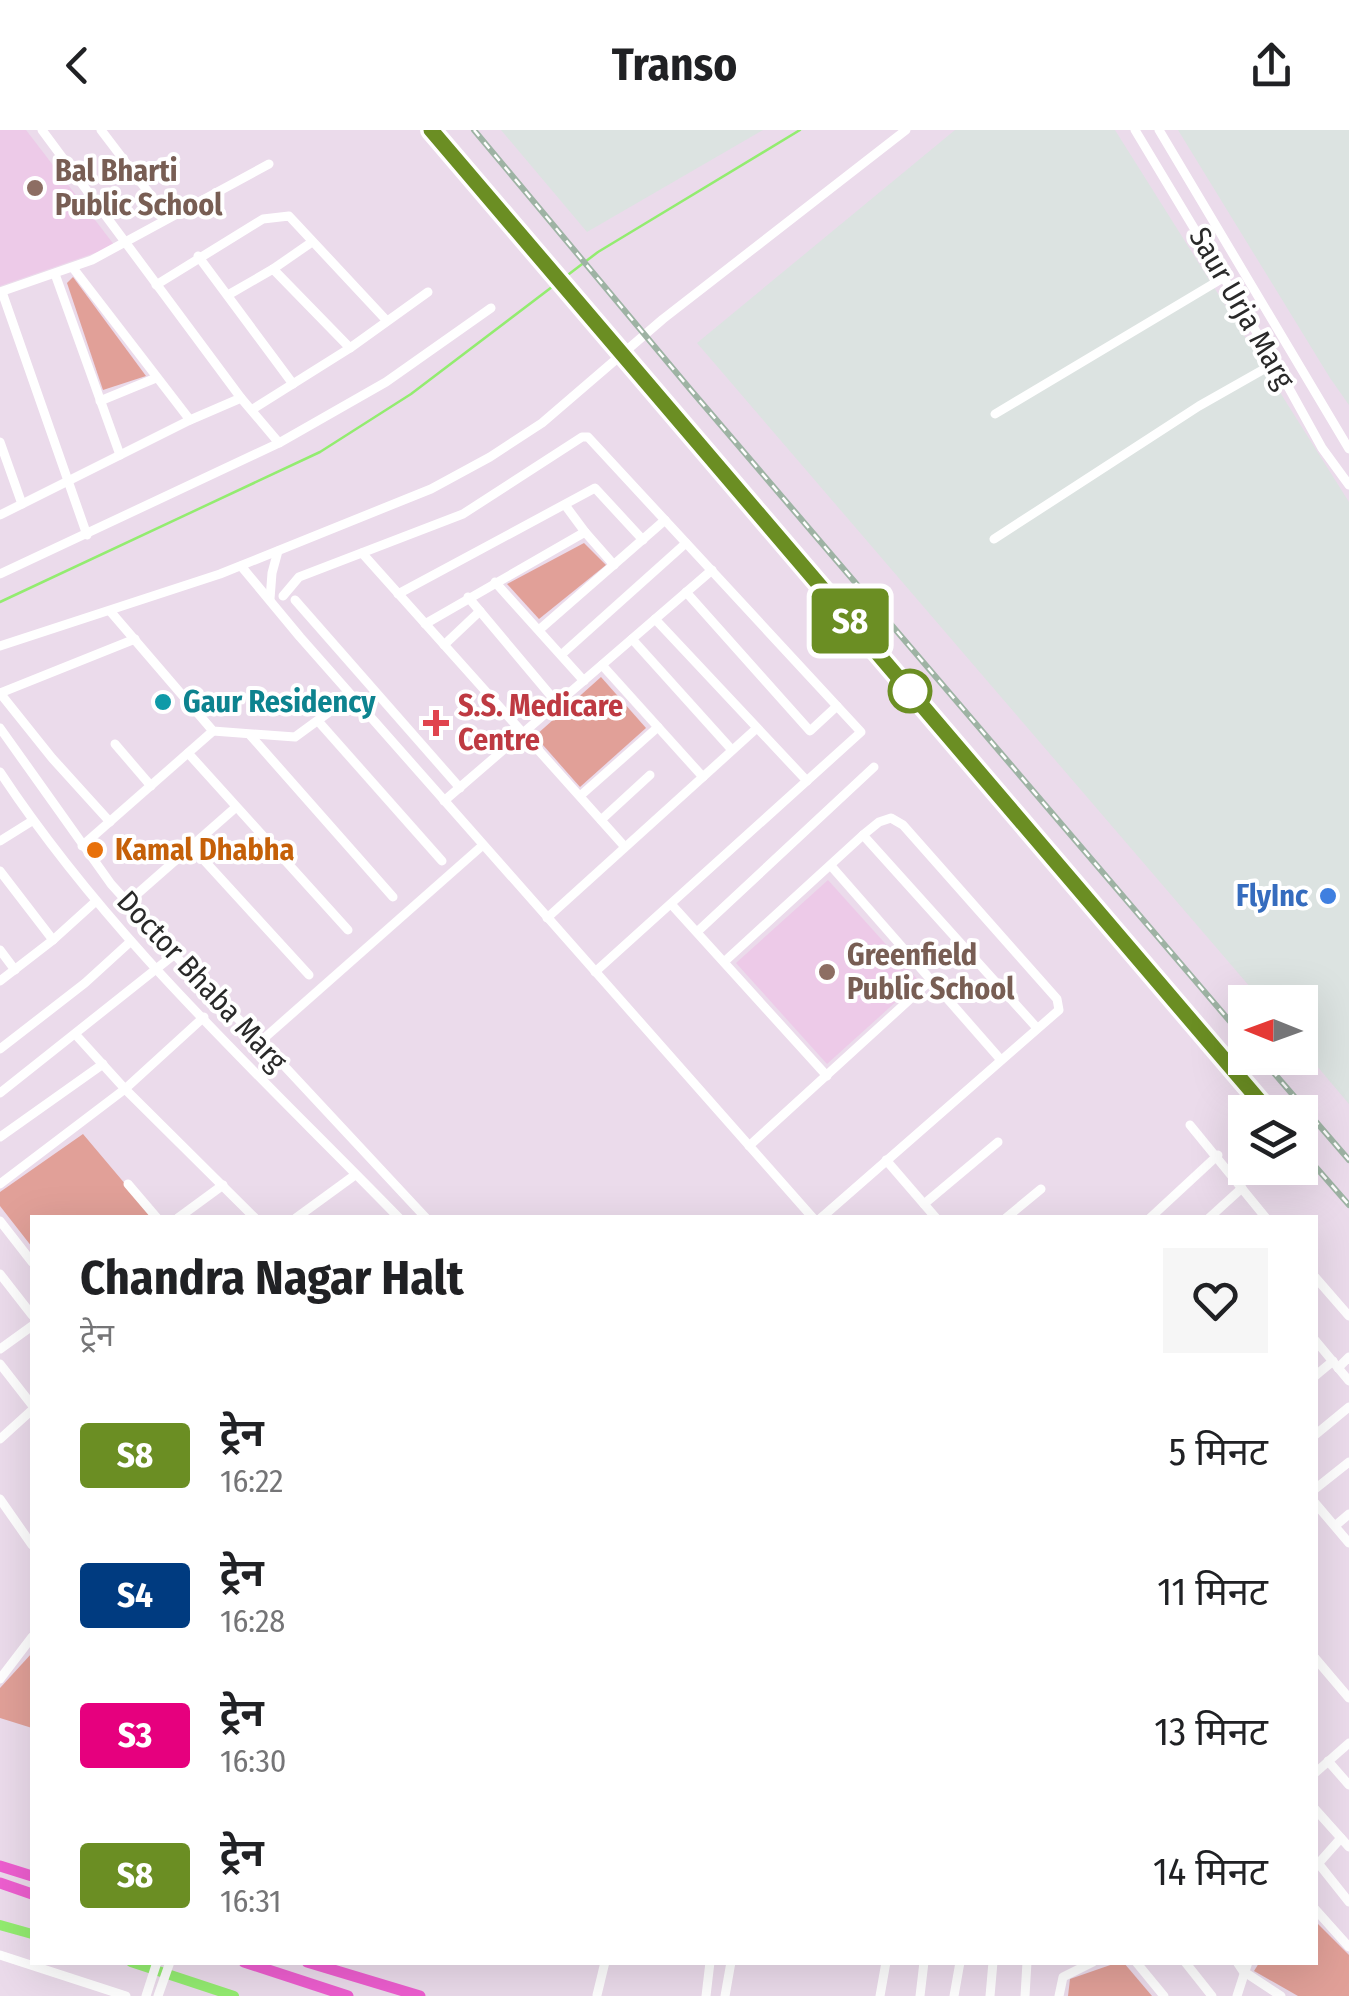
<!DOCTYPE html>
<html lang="hi">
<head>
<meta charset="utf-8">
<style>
	body { margin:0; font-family:"Fira Sans Condensed","Noto Sans Devanagari",sans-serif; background:#f6f6f6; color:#202124; height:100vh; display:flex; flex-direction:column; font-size:38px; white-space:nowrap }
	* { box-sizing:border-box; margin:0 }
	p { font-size:32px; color:#757577 }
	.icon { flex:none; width:55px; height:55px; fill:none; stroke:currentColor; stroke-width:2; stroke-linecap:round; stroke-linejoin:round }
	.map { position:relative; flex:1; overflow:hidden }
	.sheet { position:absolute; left:30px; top:1085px; width:1288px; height:750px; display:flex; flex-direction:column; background:#fff; border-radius:0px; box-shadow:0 10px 40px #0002 }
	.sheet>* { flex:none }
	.badge { padding:0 20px; border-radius:8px; font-size:35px; line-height:65px }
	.needle { width:65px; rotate:271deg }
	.tools { position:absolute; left:1228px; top:855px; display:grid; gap:20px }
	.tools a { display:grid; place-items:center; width:90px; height:90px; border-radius:0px; background:#fff; box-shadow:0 10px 40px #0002; font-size:50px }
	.map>.badge { position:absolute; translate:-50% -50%; box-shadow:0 0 0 5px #fff }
	.round { display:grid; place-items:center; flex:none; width:105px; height:105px; border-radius:0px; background:#f6f6f6 }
	.overview { display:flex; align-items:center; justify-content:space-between; height:170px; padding:0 50px }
	h1 { font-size:48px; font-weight:700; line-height:75px }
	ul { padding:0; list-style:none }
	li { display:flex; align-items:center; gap:30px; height:140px; padding:0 50px }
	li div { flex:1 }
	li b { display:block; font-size:38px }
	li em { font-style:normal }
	li .badge { min-width:110px; font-weight:700; text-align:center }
	header { display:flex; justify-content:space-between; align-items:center; height:130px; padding:0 50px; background:#fff; font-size:45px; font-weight:700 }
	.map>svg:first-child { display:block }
	.industrial { fill:#dce3e1 }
	.education { fill:#edcae8 }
	.green { fill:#e1a098 }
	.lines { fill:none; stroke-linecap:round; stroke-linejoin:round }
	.stream { stroke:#93ec70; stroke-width:2.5 }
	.canal { stroke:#93ec70; stroke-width:10 }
	.minor { stroke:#fff; stroke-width:9 }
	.major { stroke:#ed5ecf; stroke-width:11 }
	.rail-casing { stroke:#9eb3a4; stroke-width:6 }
	.rail { stroke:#fff; stroke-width:2.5; stroke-dasharray:8; stroke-linecap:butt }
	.line-casing { stroke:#fff; stroke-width:22 }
	.line { stroke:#6b8e23; stroke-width:15 }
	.education-dot { fill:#8d6e63; stroke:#fff; stroke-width:4 }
	.stop-dot { fill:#fff; stroke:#6b8e23; stroke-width:5 }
	.culture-dot { fill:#0f9aa8; stroke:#fff; stroke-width:4 }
	.health-dot { fill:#e0444e; stroke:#fff; stroke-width:4 }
	.food-dot { fill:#e8710a; stroke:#fff; stroke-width:4 }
	.shop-dot { fill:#3f7fe0; stroke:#fff; stroke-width:4 }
	.labels { text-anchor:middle; stroke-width:8; stroke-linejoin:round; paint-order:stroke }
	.education-label { font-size:30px; font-weight:bold; fill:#785e54; stroke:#fff; text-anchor:start }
	.street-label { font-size:30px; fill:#292929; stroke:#fff }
	.culture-label { font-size:30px; font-weight:bold; fill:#0d838f; stroke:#fff; text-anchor:start }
	.health-label { font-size:30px; font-weight:bold; fill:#be3a42; stroke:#fff; text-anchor:start }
	.food-label { font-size:30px; font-weight:bold; fill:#c56008; stroke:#fff; text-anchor:start }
	.shop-label { font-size:30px; font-weight:bold; fill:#366cbe; stroke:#fff; text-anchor:end }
</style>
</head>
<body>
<header><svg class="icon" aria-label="back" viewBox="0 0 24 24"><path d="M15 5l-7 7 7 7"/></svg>Transo<svg class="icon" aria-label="share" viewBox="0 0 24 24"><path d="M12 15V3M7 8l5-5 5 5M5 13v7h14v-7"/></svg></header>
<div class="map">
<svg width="1349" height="1866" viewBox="0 0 1349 1866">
	<rect width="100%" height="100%" fill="#ebdbeb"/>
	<!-- industrial -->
	<g class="industrial">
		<path d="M501,0H763L587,102Z"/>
		<path d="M955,0H1115L1349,372V974L1300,916V872H1263L697,213Z"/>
		<path d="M1178,0H1349V275L1330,248Z"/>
	</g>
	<!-- education -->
	<g class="education">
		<path d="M0,0H26L115,116L0,156Z"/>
		<path d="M828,750L919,851L827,934L736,833Z"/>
	</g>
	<!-- green -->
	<g class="green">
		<path d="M73,147L146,246L103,260L67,153Z"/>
		<path d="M584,413L606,435L539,489L507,454Z"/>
		<path d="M601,547L646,598L580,657L535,606Z"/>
		<path d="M83,1004L153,1087L32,1088V1117L0,1076V1062Z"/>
		<path d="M32,1523V1598L0,1588V1558Z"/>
		<path d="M1315,1791L1349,1825V1866H1298L1254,1841L1259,1833L1315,1832Z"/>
		<path d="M1119,1832L1124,1833L1152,1866H1068L1070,1849Z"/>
	</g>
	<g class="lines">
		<!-- stream -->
		<path class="stream" d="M0,472L320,322L411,264L598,122L800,0"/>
		<!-- canal -->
		<g class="canal">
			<path d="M0,1795L32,1804"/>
			<path d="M131,1832L234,1866"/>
		</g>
		<!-- minor -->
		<g class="minor">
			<path d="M42,0L241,268L279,313"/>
			<path d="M101,0L168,88"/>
			<path d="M1135,0L1275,233L1322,318L1349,355"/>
			<path d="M1159,0L1349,319"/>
			<path d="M198,126L293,254"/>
			<path d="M73,138L190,290"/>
			<path d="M273,139L312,112"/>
			<path d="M55,144L120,325"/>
			<path d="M156,155L263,89L289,86L387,191"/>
			<path d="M0,162L92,130L269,34"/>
			<path d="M2,162L87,405"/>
			<path d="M228,165L273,139L350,218"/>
			<path d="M100,271L156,248"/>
			<path d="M253,279L350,218L428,162"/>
			<path d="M995,284L1223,148"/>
			<path d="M0,312L22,374"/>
			<path d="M565,375L585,402"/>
			<path d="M0,385L190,290L241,268"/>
			<path d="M994,409L1199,276L1275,233"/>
			<path d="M362,423L625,717"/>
			<path d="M241,436L300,507L813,1088"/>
			<path d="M0,444L279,313L386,252L491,178"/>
			<path d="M495,452L584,551"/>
			<path d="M686,462L810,601L837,576"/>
			<path d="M398,464L595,358L643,410"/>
			<path d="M283,466L299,447L463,384L582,307H588L861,602L595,842"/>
			<path d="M468,467L557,573"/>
			<path d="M270,469L272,443L278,421"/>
			<path d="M295,470L460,658"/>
			<path d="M110,481L213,601L295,607L351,566"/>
			<path d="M655,489L807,651"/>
			<path d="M425,494L585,402L614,435"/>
			<path d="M539,500L665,390"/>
			<path d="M632,509L732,620"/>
			<path d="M444,515L480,481"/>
			<path d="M0,516L220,444L431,359L490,327L542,293L663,189L906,0"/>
			<path d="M561,525L686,413"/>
			<path d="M602,535L703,647"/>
			<path d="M0,563L52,628L110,692"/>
			<path d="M0,563L135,509"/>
			<path d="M318,591L442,731"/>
			<path d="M0,598L111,754L194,846L261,911L426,1088"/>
			<path d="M250,605L393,767"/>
			<path d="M115,614L151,656"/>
			<path d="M188,623L348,800"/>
			<path d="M0,642C110,809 260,945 399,1088"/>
			<path d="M580,666L658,597"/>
			<path d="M444,671L712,440"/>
			<path d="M601,690L650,645"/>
			<path d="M863,705L1037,898"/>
			<path d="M0,711L32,691"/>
			<path d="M82,716L213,601"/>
			<path d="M191,716L309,845"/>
			<path d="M832,737L1001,930"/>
			<path d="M0,741L53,810"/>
			<path d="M128,772L235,678"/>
			<path d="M671,774L827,946"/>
			<path d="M547,788L757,598"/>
			<path d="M697,802L874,637"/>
			<path d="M0,820L15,840"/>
			<path d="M724,832L863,705L879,692L891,688L903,695L1057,869L1059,880L821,1088"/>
			<path d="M0,851L53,810L95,772"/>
			<path d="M76,905L125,959L255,1088"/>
			<path d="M261,911L483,715"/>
			<path d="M0,919L85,853L130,812"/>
			<path d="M0,963L175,824"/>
			<path d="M1190,995L1266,1088"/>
			<path d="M0,1007L103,934"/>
			<path d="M749,1016L931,850"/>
			<path d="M886,1030L936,1088"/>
			<path d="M0,1054L125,959L204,887"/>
			<path d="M128,1054L157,1088"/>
			<path d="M924,1074L998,1012"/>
			<path d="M178,1088L223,1055"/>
			<path d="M296,1088L355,1045"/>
			<path d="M1006,1088L1041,1059"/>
			<path d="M1150,1088L1218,1025"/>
			<path d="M1209,1088L1242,1058"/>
			<path d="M0,1091L32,1132"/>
			<path d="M0,1144L32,1185"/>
			<path d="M1315,1147L1349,1186"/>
			<path d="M1315,1210L1349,1251"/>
			<path d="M0,1219L32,1196"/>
			<path d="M0,1234L32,1275"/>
			<path d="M1338,1238L1349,1227"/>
			<path d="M1315,1246L1333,1231"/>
			<path d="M1315,1305L1349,1277"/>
			<path d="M0,1309L32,1280"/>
			<path d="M1315,1359L1349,1332"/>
			<path d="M0,1369L32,1415"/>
			<path d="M1315,1373L1349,1413"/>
			<path d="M1335,1396L1349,1384"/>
			<path d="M1315,1528L1349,1568"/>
			<path d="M0,1549L32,1507"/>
			<path d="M1328,1631L1349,1655"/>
			<path d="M1315,1643L1349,1613"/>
			<path d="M1315,1679L1349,1717"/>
			<path d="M1318,1733L1349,1772"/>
			<path d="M1317,1735L1341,1708"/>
			<path d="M1315,1779L1349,1817"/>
			<path d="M0,1825L126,1866"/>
			<path d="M1136,1832L1164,1866"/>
			<path d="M1185,1832L1212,1866"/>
			<path d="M1237,1832L1243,1841L1281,1866"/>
			<path d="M597,1865L605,1832"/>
			<path d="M146,1866L157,1832"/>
			<path d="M158,1866L170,1832"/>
			<path d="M706,1866L710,1832"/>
			<path d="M725,1866L731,1832"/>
			<path d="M880,1866L886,1832"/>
			<path d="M920,1866L924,1832"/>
			<path d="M954,1866L960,1832"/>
			<path d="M990,1866L993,1832"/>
			<path d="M1025,1866L1027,1832"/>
			<path d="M1059,1866L1063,1847L1093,1832"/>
			<path d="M1237,1866L1248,1832"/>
		</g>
		<!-- major -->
		<g class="major">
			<path d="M0,1736L32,1746"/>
			<path d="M0,1753L32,1764"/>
			<path d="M244,1832L348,1866"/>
			<path d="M307,1832L420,1866"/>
		</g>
		<defs>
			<g id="rail">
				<path d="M431,0L1269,982"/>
				<path d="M474,0L690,259L1245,909"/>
				<path d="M1261,928L1349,1030"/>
				<path d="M1300,1019L1349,1075"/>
			</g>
		</defs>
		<!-- rail casing -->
		<use href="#rail" class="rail-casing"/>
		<!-- rail -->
		<use href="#rail" class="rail"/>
	</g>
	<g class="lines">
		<defs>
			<path id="line" d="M431,0L1269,982"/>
		</defs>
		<!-- line casing -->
		<use href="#line" class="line-casing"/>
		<!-- line -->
		<use href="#line" class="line"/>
	</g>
	<!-- markers -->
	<g class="education-dot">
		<circle cx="35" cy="58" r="10"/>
		<circle cx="827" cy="842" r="10"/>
	</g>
	<circle class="stop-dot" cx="910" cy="561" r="20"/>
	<circle class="culture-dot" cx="163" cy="572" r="10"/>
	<path class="health-dot" d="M431 578h10v10h10v10h-10v10h-10v-10h-10v-10h10z"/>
	<circle class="food-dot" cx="95" cy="720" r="10"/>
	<circle class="shop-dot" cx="1328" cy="766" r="10"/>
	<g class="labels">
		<!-- education labels -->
		<g class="education-label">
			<text x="55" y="51">Bal Bharti<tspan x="55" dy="34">Public School</tspan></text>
			<text x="847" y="835">Greenfield<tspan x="847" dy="34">Public School</tspan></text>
		</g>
		<!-- street labels -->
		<g class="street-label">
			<text transform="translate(1242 178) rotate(60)" y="10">Saur Urja Marg</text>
			<text transform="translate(202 851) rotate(47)" y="10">Doctor Bhaba Marg</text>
		</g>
		<!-- culture labels -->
		<g class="culture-label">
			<text x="183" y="582">Gaur Residency</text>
		</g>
		<!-- health labels -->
		<g class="health-label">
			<text x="458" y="586">S.S. Medicare<tspan x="458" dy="34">Centre</tspan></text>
		</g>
		<!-- food labels -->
		<g class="food-label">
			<text x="115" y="730">Kamal Dhabha</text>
		</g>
		<!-- shop labels -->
		<g class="shop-label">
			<text x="1308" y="776">FlyInc</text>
		</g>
	</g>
</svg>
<div class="tools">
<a><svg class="needle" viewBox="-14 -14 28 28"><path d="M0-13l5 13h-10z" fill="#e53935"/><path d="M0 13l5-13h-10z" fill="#757577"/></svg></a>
<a><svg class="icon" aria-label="layers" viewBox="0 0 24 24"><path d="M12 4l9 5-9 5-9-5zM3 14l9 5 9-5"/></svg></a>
</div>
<b class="badge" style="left:850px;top:491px;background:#6b8e23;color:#fff">S8</b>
<section class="sheet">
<div class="overview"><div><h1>Chandra Nagar Halt</h1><p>ट्रेन</p></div><a class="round"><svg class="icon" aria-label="heart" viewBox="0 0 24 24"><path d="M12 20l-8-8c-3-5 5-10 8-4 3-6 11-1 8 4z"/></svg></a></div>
<ul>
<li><span class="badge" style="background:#6b8e23;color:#fff">S8</span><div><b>ट्रेन</b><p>16:22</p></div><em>5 मिनट</em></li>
<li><span class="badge" style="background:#003b80;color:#fff">S4</span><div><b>ट्रेन</b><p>16:28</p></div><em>11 मिनट</em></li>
<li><span class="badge" style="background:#e6007e;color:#fff">S3</span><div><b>ट्रेन</b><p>16:30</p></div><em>13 मिनट</em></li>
<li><span class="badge" style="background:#6b8e23;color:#fff">S8</span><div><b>ट्रेन</b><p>16:31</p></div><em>14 मिनट</em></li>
</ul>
</section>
</div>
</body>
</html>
